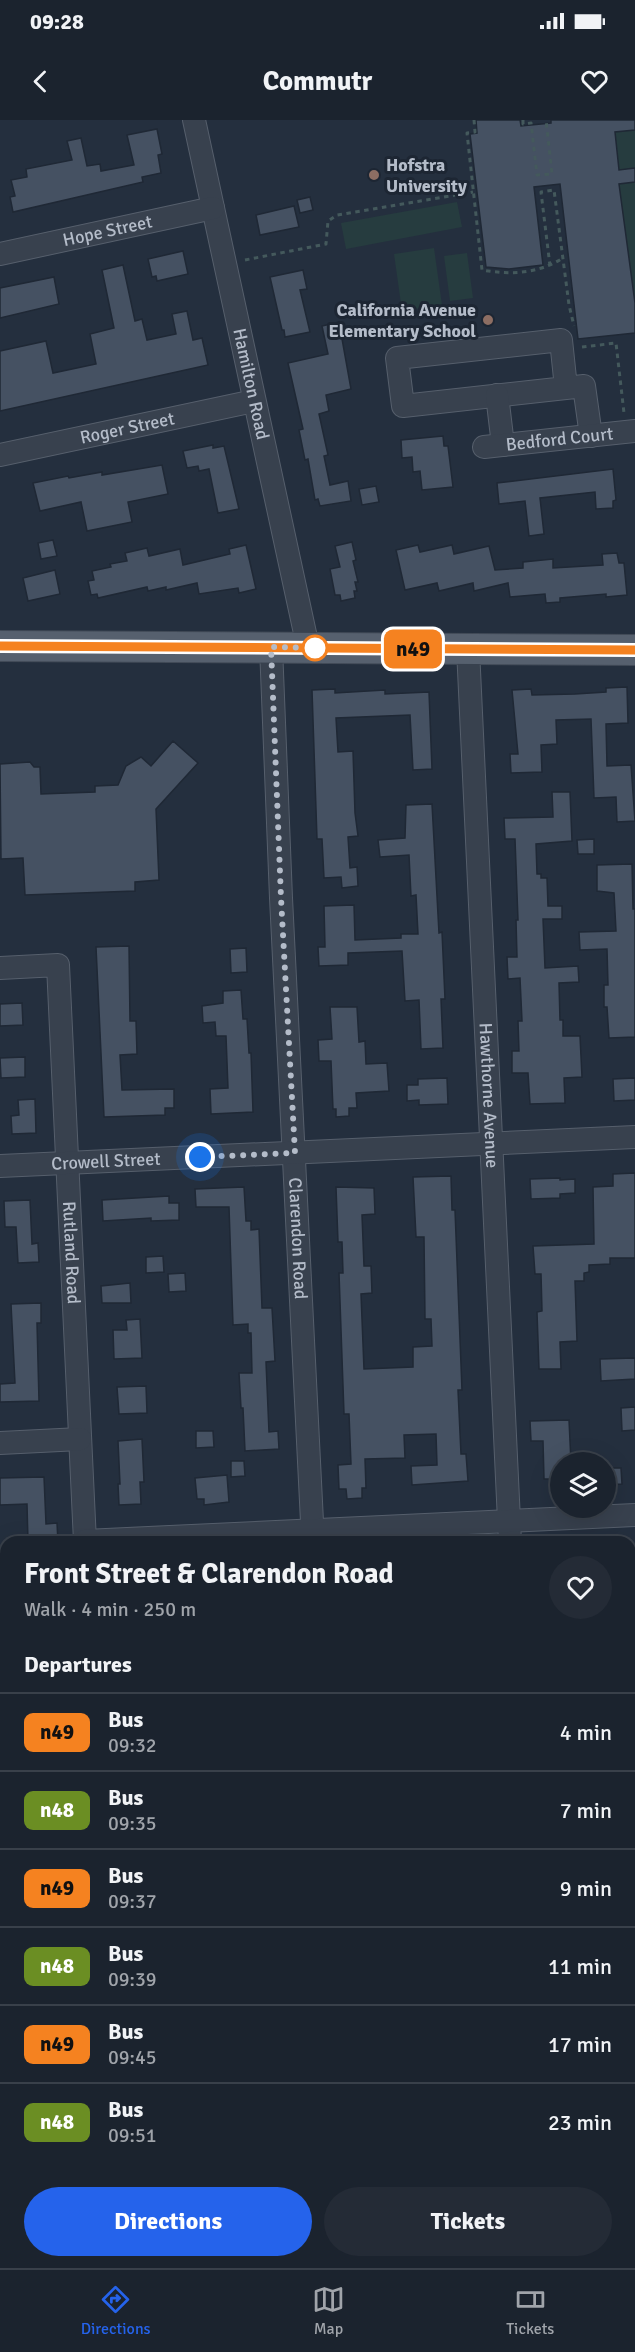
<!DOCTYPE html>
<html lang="en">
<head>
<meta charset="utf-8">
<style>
	body { margin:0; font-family:Signika,sans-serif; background:#242b36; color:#f1f3f6; height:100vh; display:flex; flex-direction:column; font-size:22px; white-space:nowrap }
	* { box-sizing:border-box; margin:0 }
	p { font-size:20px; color:#a0a4aa }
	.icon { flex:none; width:33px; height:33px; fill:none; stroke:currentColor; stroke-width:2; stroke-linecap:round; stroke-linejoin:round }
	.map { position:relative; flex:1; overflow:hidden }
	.side { position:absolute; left:0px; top:1416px; width:636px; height:732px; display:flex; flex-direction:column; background:#1b232e; border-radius:18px 18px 0 0; box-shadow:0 6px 24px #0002,0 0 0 2px #39404a }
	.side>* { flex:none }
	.badge { padding:0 12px; border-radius:9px; font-size:21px; line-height:39px }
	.fabs { position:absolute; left:550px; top:1332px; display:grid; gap:12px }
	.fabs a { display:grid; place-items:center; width:66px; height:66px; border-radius:50%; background:#1b232e; box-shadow:0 6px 24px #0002,0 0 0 2px #39404a; font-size:30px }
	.you { position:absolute; width:30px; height:30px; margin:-15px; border:4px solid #fff; border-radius:50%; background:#1a73e8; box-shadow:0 0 0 9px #1a73e833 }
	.map>.badge { position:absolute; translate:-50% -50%; box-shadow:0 0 0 3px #fff }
	h2 { padding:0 24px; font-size:22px; line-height:54px }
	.round { display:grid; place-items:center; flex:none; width:63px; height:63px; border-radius:32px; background:#242b36 }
	.summary { display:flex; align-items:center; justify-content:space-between; height:102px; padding:0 24px }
	h1 { font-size:28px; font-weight:700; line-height:45px }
	.action { display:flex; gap:12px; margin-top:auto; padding:12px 24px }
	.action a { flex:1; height:69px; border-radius:36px; background:#2563eb; color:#fff; font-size:24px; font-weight:700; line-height:69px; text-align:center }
	.action a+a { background:#242b36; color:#f1f3f6 }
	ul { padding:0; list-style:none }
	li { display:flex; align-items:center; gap:18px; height:78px; padding:0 24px; border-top:2px solid #39404a }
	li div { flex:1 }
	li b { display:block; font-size:22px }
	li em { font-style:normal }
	li .badge { min-width:66px; font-weight:700; text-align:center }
	.status { display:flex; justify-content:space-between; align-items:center; height:42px; padding:0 30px; background:#1b232e; direction:ltr }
	.status svg { height:16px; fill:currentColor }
	header { display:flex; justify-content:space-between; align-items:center; height:78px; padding:0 24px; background:#1b232e; font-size:27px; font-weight:700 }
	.tabs { display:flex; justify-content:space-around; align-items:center; height:84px; border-top:2px solid #39404a; background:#1b232e; font-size:16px; color:#a0a4aa }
	.tabs a { display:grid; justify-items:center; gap:3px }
	.tabs .active { color:#2563eb }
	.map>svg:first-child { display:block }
	.green { fill:#263c3f }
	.building { fill:#455162; stroke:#1f2835; stroke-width:1.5 }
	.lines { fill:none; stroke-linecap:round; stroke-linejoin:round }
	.minor-casing { stroke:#565f6c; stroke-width:24 }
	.major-casing { stroke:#414a57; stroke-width:32 }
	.path { stroke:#44595c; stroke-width:3; stroke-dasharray:4.5 4.5; stroke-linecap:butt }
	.minor { stroke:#38414e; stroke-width:22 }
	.major { stroke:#56606e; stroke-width:30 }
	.line-casing { stroke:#fff; stroke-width:14 }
	.line { stroke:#f58220; stroke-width:9 }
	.walk { stroke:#b4bcc9; stroke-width:6; stroke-dasharray:0 10.8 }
	.education-dot { fill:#8d6e63; stroke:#1d2633; stroke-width:2 }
	.stop-dot { fill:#fff; stroke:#f58220; stroke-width:3 }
	.labels { text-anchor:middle; stroke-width:6; stroke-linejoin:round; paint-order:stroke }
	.poi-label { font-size:18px; font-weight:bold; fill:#b4bcc9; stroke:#1d2633; text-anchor:start }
	.street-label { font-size:18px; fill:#b4bcc9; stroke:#1d2633 }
</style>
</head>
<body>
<div class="status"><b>09:28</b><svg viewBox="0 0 49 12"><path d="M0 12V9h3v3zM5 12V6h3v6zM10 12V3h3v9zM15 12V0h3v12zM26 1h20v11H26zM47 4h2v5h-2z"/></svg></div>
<header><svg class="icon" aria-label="back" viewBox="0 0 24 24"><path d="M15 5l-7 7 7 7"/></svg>Commutr<svg class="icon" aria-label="heart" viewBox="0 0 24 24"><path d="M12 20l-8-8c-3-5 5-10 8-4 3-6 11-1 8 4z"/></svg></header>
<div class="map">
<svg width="635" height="2148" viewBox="0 0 635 2148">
	<rect width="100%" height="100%" fill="#242f3e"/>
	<!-- green -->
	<g class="green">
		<path d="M635,10V48L619,50L615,12Z"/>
		<path d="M635,62V183L619,64Z"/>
		<path d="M457,82L462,107L346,129L341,103Z"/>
		<path d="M434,128L442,185L402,191L394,134Z"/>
		<path d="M467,133L473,178L450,181L444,136Z"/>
	</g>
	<!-- building -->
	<g class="building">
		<path d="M476,0H520L521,6L551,3V0H635V10L615,12L619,50L635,48V62L619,64L635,183V213L578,219L560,64L534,67L543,145L509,149L486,147L470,14L477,13Z"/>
		<path d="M157,9L162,34L158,35L161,53L142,57L143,62L13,92L10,77L15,76L11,60L27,57L26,49L72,40L67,21L81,18L87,46L100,44L101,51L134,45L127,15Z"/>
		<path d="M310,77L313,90L300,93L297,80Z"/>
		<path d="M294,86L299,107L260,115L256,95Z"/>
		<path d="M183,131L188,154L157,161L156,156L152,157L148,139Z"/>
		<path d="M123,145L135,201L142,199L147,220L176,214L172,194L187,191L193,220L202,218L208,245L0,291V231L46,221L53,253L96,244L90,214L114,208L102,150Z"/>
		<path d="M303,150L307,169L300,170L310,212L285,217L284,210H282L270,157Z"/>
		<path d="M54,157L59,184L0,198V168Z"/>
		<path d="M339,202L351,269L326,275L329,291L319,294L328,335L324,336L330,365L348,361L351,381L320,386L318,379L315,380L308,339L305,340L299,310L303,309L288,243L328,234L322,206Z"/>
		<path d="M443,316L444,326H448L453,367L422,370L420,351L413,352L412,337L402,338L401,320Z"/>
		<path d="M213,325V328L224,326L239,389L218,393L209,349L199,351L198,346L187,348L183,331Z"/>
		<path d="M162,345L168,374L128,382L132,402L87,411L81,382L40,391L33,363L68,356L69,358L102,352V355Z"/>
		<path d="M613,349L616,380L613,381V388L596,389L595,372L540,378L544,414L529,416L525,381L499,384L497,363Z"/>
		<path d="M376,366L379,382L362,385L359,369Z"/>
		<path d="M53,420L57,436L41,439L38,423Z"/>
		<path d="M352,422L356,440L353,441L358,462H355L357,471H354L355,478L341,481L340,475H335L330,449L340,447L335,426Z"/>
		<path d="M246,425L256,469L239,473L238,468L199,474L197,463L166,470V467L148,471L147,467L98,478L97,474L91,475L88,461L94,460L92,451L111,447L110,444L127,441L125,433L147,428L149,436L180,429L183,445L230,434L229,429Z"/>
		<path d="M418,425L420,432L452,425L454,434L489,426L495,450L523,448V442L553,439V448L603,445L602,434L617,433L619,443H624L627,475L606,477V474L560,478V482L546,483L545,474L510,477L508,463L474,471L473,463L439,471L437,463L405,470L396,430Z"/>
		<path d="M55,450L60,474L28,481L23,458Z"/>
		<path d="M627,567L628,603L606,604L607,646L631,645L635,701L617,702L616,677L594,678L591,599L556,600L557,624L541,625L542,652L511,653L510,634H518L512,570L531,569L532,575L575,574L606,572V568Z"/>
		<path d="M335,569V573L385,570V574L429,572L432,649L413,650L410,595L336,598L338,632L353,631L355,693L358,716L348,717L350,748L357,747L358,766L342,768L341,757L324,758L322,719H317L312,570Z"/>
		<path d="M173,621L198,643L156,689L159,760L135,762V771L25,775L23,738L1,739L0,644L30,642L34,647H40L41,674L95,672V666L118,665L126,646L141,637L151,646Z"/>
		<path d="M552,672H570L572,721L536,724L537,754H541V758H547L548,786H562V799H543L545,848L578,846L579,862L559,863L560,900H563V916H580L582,957L564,958L565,983L530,984L528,953H512V931H519L518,901H522L520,858L508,859L507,837H517L516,800H518L515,719H505L504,698L553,697Z"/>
		<path d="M432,684L439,813L442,812L445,879H441L443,928L421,929L419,880L405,881L402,831L348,833V845L319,846L318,827H325L324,786L354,785L355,820L401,818V814H418L416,775L411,776L409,735L380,737L378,720L405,718L406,685Z"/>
		<path d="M594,719V734H578L577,720Z"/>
		<path d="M632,744L633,789H635V917L609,918L607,887H604V865H608L607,829L580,830L579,812L616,811L614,773L597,771V745Z"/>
		<path d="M129,826L130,901H136L137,934L120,935L122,970L174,969V988H165V995L104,997L96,827Z"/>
		<path d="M246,828L247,852L231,853L230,829Z"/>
		<path d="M241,870L243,899H247L249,933H251L253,992L211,994L210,969L228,968L226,916H216L215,902L203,903L202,886L223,883V871Z"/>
		<path d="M22,883L23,905L0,906V884Z"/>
		<path d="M330,887H357L359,922L365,921L366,944L387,943L389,971L356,973L357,988H349V996L336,997V989H333L331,941H319L318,920L332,919Z"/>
		<path d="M25,937V957L1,958L0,938Z"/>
		<path d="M447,958L448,984L419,985V980L407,981V965H418V959Z"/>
		<path d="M635,958V980L614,981L613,959Z"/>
		<path d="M35,979L36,1013L12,1014L11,996L19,995L18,980Z"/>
		<path d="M635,1053V1138H610V1144L589,1145V1152L584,1153V1161H575L577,1221L560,1222L561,1249H539L537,1192L542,1191L541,1154H535L533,1126L594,1124L593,1067L613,1066V1054Z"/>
		<path d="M451,1056L452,1090H455L462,1270H458L461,1334H466L468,1361L412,1365L411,1346L437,1345L436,1314L404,1315L405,1338L365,1339L366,1368H362V1378L347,1379L346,1369H339L338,1345L351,1344L349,1294H344L339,1153H343L342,1122H338L336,1067L374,1068L375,1094L362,1095L364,1146H371L372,1173L361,1174L364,1249L413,1247V1227L432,1226L431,1199H425L424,1117H416L413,1057Z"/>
		<path d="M560,1058V1060L575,1059V1073L560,1074V1078L531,1079L530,1059Z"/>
		<path d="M244,1067L246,1101H251V1110L259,1109L262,1188H272L275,1241L266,1242L269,1312L278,1311L279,1329L245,1331L243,1288H241L239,1253H252L251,1213H248V1204L233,1205L229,1087H196L195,1069Z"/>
		<path d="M169,1076V1083H179V1100L151,1101V1098L103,1101L102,1080Z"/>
		<path d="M30,1080L32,1124L38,1123L39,1142L18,1143L16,1107H5L4,1081Z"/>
		<path d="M163,1136L164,1152L146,1153V1137Z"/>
		<path d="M185,1153L186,1171L169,1172L168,1154Z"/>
		<path d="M130,1163L131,1183H102L101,1166Z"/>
		<path d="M41,1183V1203H37L39,1281L0,1282V1264L15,1263L11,1184Z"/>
		<path d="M140,1199L142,1238L114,1239L113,1210H127L126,1200Z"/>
		<path d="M635,1238V1259L601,1261L600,1239Z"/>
		<path d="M146,1266L147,1293L119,1294L117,1267Z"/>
		<path d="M635,1287V1310L622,1311L621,1288Z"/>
		<path d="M569,1300L571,1342H561V1359H544L543,1321H531L530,1301Z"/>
		<path d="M196,1311H213L214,1327L196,1328Z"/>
		<path d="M142,1319L144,1362H140L141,1384L119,1385L118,1364H120L118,1321Z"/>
		<path d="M231,1341H244L245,1356L231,1357Z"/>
		<path d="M606,1348H621L622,1364L606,1365Z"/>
		<path d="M227,1355L229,1382L204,1385V1379H197L195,1358Z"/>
		<path d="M44,1357L46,1404L57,1403L58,1422H28L27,1384L0,1385V1358Z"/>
	</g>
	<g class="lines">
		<defs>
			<g id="minor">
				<path id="s1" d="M194,0L308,527"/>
				<path id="s2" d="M0,134L213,88"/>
				<path d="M566,268L561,220L397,238L403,286L584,266L591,316"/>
				<path d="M497,275L503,325"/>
				<path id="s3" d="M484,327L635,311"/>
				<path id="s4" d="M0,335L254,281"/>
				<path id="s5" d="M271,527L281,778L313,1422"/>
				<path id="s6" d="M468,529L510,1422"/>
				<path id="s7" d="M0,848L58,845L85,1422"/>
				<path id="s8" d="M0,1046L635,1017"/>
				<path d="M0,1323L80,1319"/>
				<path d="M85,1421L635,1395"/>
				<path d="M0,1766L6,1767"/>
				<path d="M630,1794H635"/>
				<path d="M74,2148V2142"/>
				<path d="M304,2148L305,2142"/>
				<path d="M504,2148V2142"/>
			</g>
			<path id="major" d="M0,526L635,530"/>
		</defs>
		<!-- minor casing -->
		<use href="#minor" class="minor-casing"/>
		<!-- major casing -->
		<use href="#major" class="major-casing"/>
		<!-- path -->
		<g class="path">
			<path d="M474,0L475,12L467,13L482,150C510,155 538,154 563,138"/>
			<path d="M523,0V4L531,3L537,55L552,54L546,0"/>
			<path d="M245,140L326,124L328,101L337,95L473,72"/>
			<path d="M550,146L541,72L554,70L569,185L574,206"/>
			<path d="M582,227L616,223L624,293"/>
		</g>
		<!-- minor -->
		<use href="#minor" class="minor"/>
		<!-- major -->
		<use href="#major" class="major"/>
	</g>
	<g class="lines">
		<defs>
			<path id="line" d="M0,526L635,530"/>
		</defs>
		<!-- line casing -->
		<use href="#line" class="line-casing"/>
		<!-- line -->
		<use href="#line" class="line"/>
		<!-- walk -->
		<path class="walk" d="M200,1037L295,1033L281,778L271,527L315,528"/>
	</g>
	<!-- markers -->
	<g class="education-dot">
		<circle cx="374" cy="55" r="6"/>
		<circle cx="488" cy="200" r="6"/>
	</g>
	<circle class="stop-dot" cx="315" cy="528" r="12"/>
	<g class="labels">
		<!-- poi labels -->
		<g class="poi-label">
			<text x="386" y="51">Hofstra<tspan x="386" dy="21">University</tspan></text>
			<text x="476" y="196" text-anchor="end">California Avenue<tspan x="476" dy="21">Elementary School</tspan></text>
		</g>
		<!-- street labels -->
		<g class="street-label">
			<text dy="6" stroke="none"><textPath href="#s2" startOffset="110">Hope Street</textPath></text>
			<text dy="6" stroke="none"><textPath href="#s1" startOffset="270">Hamilton Road</textPath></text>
			<text dy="6" stroke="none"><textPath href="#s4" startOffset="130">Roger Street</textPath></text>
			<text dy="6" stroke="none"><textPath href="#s3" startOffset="76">Bedford Court</textPath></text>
			<text dy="6" stroke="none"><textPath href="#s6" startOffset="447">Hawthorne Avenue</textPath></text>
			<text dy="6" stroke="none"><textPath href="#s8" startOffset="106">Crowell Street</textPath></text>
			<text dy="6" stroke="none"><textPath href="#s5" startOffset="592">Clarendon Road</textPath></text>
			<text dy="6" stroke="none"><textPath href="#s7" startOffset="346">Rutland Road</textPath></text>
		</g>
	</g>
</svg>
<div class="fabs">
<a><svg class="icon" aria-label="layers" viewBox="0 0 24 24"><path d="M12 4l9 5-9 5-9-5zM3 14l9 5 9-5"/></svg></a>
</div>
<div class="you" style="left:200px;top:1037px"></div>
<b class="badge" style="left:413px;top:529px;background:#f58220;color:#111">n49</b>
<section class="side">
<div class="summary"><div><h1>Front Street &amp; Clarendon Road</h1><p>Walk · 4 min · 250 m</p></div><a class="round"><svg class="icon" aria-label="heart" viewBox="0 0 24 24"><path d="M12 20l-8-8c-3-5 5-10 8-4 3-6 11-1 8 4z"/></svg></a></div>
<h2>Departures</h2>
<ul>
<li><span class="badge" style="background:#f58220;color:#111">n49</span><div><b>Bus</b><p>09:32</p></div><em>4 min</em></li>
<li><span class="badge" style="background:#6b8e23;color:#fff">n48</span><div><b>Bus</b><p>09:35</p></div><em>7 min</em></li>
<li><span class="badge" style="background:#f58220;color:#111">n49</span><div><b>Bus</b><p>09:37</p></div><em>9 min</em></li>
<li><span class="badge" style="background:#6b8e23;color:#fff">n48</span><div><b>Bus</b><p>09:39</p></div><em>11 min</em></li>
<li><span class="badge" style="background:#f58220;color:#111">n49</span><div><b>Bus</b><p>09:45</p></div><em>17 min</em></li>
<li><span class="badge" style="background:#6b8e23;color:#fff">n48</span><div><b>Bus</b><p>09:51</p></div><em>23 min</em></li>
</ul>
<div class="action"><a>Directions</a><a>Tickets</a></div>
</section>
</div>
<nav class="tabs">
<a class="active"><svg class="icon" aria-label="directions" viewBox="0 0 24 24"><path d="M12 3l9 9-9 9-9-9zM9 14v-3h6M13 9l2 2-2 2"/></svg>Directions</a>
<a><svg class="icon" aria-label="map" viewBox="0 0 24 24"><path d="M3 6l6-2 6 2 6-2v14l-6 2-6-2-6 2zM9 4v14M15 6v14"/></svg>Map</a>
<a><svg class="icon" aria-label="tickets" viewBox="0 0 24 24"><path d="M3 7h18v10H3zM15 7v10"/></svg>Tickets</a>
</nav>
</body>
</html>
